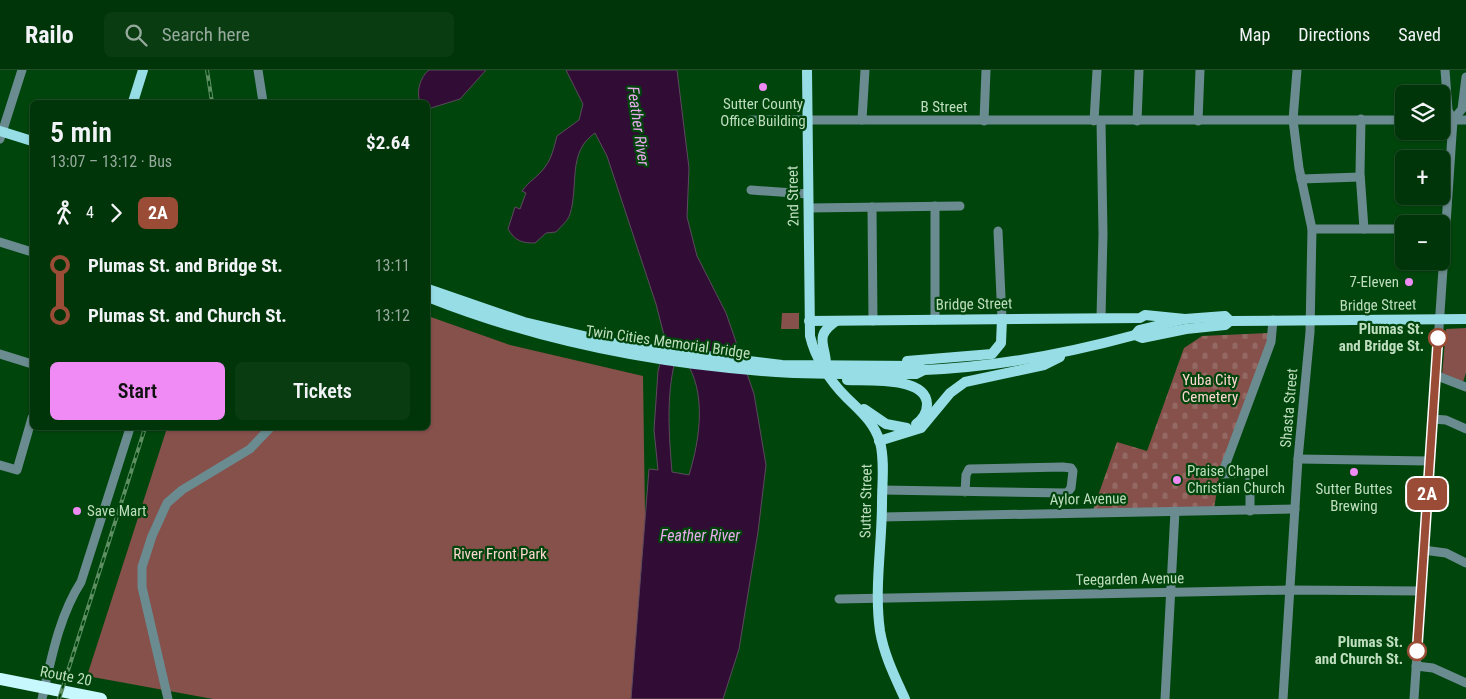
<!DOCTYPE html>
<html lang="en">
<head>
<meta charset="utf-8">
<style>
	body { margin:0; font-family:"Roboto Condensed",sans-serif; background:#0a3c12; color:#f1f3f6; height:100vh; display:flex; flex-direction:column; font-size:19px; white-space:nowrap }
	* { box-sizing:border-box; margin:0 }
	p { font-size:16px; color:#95aa9c }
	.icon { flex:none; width:28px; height:28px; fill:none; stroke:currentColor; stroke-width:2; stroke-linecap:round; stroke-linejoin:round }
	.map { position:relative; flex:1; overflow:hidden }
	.drawer { position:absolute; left:30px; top:30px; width:400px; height:330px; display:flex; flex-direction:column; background:#003409; border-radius:8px; box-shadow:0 1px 4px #0004,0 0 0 1px #224f2a }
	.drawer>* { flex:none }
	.badge { padding:0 10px; border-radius:8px; font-size:18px; line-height:32px }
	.tools { position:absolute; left:1395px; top:15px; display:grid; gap:10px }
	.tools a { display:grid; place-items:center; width:55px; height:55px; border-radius:8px; background:#003409; box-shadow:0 1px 4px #0004,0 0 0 1px #224f2a; font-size:25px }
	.map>.badge { position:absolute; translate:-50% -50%; box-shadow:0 0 0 2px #fff }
	.legs { display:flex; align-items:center; gap:8px; height:55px; padding:0 20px; font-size:16px }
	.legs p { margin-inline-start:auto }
	.headline { display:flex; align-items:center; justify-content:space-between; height:85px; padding:0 20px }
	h1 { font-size:28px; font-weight:600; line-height:38px }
	.button { display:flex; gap:10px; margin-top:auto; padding:10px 20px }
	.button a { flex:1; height:58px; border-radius:8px; background:#f08bf6; color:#111; font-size:20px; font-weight:600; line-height:58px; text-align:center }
	.button a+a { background:#0a3c12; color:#f1f3f6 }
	ul { padding:0 20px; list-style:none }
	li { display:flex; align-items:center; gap:18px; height:50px; font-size:19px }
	li i { display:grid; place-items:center; width:8px; height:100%; margin:0 6px; background:currentColor }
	li i::after { content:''; width:12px; height:12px; margin:-6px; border:4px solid; border-radius:50%; background:#003409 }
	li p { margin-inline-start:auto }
	li:first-child i { background:linear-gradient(#0000 50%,currentColor 0) }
	li:last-child i { background:linear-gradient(currentColor 50%,#0000 0) }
	header { display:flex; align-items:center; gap:30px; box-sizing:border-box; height:70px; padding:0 25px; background:#003409; border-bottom:1px solid #224f2a }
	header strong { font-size:24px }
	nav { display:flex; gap:28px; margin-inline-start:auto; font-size:18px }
	.search { width:350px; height:45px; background:#0a3c12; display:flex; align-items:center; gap:12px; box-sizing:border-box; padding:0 18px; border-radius:8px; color:#95aa9c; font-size:19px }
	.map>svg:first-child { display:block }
	.cemetery { fill:url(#cemetery-stones) }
	.park { fill:#86504b }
	.water { fill:#310c34; stroke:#5c4b5e; fill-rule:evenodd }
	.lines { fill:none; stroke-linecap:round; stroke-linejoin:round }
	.minor { stroke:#6a8b8f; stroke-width:9 }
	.major { stroke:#97dde5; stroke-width:10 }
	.highway { stroke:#c7f8fd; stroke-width:12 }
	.rail-casing { stroke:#5d8f63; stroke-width:4 }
	.rail { stroke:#00450c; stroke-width:2; stroke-dasharray:5.5; stroke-linecap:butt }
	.line-1-casing { stroke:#fff; stroke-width:11 }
	.line-1 { stroke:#9a4c36; stroke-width:8 }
	.poi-dot { fill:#f08bf6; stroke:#00450c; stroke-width:2 }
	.stop-1-dot { fill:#fff; stroke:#9a4c36; stroke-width:2.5 }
	.labels { text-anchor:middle; stroke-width:4.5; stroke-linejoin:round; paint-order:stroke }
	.poi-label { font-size:15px; fill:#bfdebf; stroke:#00450c }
	.street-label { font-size:15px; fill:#bfdebf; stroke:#00450c }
	.stop-label { font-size:15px; font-weight:bold; fill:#bfdebf; stroke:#00450c; text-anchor:end }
	.park-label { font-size:15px; fill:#fcd5d0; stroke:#00450c }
	.water-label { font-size:16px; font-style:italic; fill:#e9aaec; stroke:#00450c }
</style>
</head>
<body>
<header>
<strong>Railo</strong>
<div class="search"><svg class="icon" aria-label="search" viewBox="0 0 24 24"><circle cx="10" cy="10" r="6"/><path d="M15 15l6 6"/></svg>Search here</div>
<nav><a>Map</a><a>Directions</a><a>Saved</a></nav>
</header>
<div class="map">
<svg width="1466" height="629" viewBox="0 0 1466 629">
	<defs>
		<pattern id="cemetery-stones" width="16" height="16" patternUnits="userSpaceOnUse" patternTransform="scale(1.25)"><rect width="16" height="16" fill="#86504b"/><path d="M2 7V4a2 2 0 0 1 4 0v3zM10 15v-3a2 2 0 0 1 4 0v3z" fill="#956963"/></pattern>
	</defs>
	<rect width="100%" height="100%" fill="#00450c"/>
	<!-- cemetery -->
	<path class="cemetery" d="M1268,263L1269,272L1219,407L1214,439L1093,440L1117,372L1147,381L1184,278L1202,266Z"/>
	<!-- park -->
	<g class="park">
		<path d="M782,243H799V259H781Z"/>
		<path d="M428,246L510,275L643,306L646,515L635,629H213L87,606L167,358H428Z"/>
		<path d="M1466,258V303L1462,315L1442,306L1446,259Z"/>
	</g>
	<!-- water -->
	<g class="water">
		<path d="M429,0H486L460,29L431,38L428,37V32H420C416,22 420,7 429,0Z"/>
		<path d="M566,0H677L689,98L687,147L697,186L726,243L754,324L766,395L758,462L739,579L723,629H631L649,399L658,400L654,360L658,301L666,273L656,234L607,86L595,63C567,82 579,115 570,144C568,151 560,157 556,162L546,163L535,173C522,173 515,171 508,159L515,137L520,139L526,123L522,121C529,111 539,106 545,97C552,88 554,77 557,66L579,50L583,34ZM685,290C707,322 700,369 689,405L672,402C669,366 666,327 675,291Z"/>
	</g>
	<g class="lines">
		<!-- minor -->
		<g class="minor">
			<path d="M258,0L263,32"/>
			<path d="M1445,0L1448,40L1453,50"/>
			<path d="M1361,49L1360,103L1364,159"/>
			<path d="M751,50H1404"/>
			<path d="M862,50L865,0"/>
			<path d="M1441,50H1466"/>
			<path d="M1453,50L1462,39L1466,7"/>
			<path d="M984,51L986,0"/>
			<path d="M1094,51L1097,0"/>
			<path d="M1101,51L1103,164L1101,248"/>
			<path d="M1137,51L1139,0"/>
			<path d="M1198,51L1200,0"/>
			<path d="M0,69L22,0"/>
			<path d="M1301,109L1360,107"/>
			<path d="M751,120L808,124"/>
			<path d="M872,137L873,251"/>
			<path d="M809,138L960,136"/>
			<path d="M1312,159H1404"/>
			<path d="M998,161L1002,249"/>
			<path d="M0,172L32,182"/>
			<path d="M935,250V136"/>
			<path d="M0,284L32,294"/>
			<path d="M1435,305L1466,317"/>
			<path d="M1432,349L1446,350L1466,359"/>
			<path d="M1298,389L1429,391"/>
			<path d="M0,395L17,400L32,348"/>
			<path d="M882,420L1067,423L1071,418L1073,401L1071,398L1063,397L969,399L966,405L965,422"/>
			<path d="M1250,441V403L1222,404L1271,272L1273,250"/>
			<path d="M882,447L1295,439"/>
			<path d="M1423,480L1446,483L1466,493"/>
			<path d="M839,529L1289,520L1421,521"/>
			<path d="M1416,596L1433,598L1466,613"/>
			<path d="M42,629C51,590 59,546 81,512L130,358"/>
			<path d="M168,629L142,517V497L152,466L167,433L182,420L250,379L270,358"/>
			<path d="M1165,629L1175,441"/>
			<path d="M1283,629L1298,389L1310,262L1312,159L1299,98L1293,50L1297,0"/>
			<path d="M1414,629L1453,50"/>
		</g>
		<!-- major -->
		<g class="major">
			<path d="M807,0L810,266C815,288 830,311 846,327C860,341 874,352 880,372C885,391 882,413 882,433C882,475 874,519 880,561C884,585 895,607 905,629"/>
			<path d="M133,32L143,0"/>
			<path d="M0,61L32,71"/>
			<path d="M428,219L524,252L631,277L782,295L916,296L924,300"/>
			<path d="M428,227C539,271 656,294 776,302C822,305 869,304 916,304L924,300C996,297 1065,284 1135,265L1142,268L1186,259L1225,255L1230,251L1466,249"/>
			<path d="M809,251L1140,248L1145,245L1185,249"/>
			<path d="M1135,265L1139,260L1185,249L1225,246L1230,251"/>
			<path d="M907,291L992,284L1001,273L1002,249"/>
			<path d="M826,293C825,274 814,266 836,251"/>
			<path d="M847,310C867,311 926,306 927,334C927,342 923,349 916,354"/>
			<path d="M864,339L886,354L907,358"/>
			<path d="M879,371L921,358L950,323L965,312L1044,295L1060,287"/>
		</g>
		<!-- highway -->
		<path class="highway" d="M0,609L101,629"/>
		<defs>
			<g id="rail">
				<path d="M207,0L212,32"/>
				<path d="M59,629L145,358"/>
			</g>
		</defs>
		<!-- rail casing -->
		<use href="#rail" class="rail-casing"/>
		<!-- rail -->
		<use href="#rail" class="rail"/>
	</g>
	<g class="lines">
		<defs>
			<path id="line-1" d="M1417,581L1438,268"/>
		</defs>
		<!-- line-1 casing -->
		<use href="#line-1" class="line-1-casing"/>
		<!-- line-1 -->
		<use href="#line-1" class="line-1"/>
	</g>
	<!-- markers -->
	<g class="poi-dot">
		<circle cx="763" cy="17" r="5"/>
		<circle cx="1409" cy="212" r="5"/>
		<circle cx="1354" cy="402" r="5"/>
		<circle cx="1177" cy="410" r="5"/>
		<circle cx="77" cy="441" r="5"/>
	</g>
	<g class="stop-1-dot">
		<circle cx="1438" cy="268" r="9"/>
		<circle cx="1417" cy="581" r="9"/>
	</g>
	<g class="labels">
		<!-- poi labels -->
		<g class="poi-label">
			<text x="763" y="39">Sutter County<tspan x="763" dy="17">Office Building</tspan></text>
			<text x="1399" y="217" text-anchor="end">7-Eleven</text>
			<text x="1187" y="406" text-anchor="start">Praise Chapel<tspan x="1187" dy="17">Christian Church</tspan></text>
			<text x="1354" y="424">Sutter Buttes<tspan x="1354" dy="17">Brewing</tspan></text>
			<text x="87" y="446" text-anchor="start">Save Mart</text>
		</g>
		<!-- street labels -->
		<g class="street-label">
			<text x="944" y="42">B Street</text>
			<text transform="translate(793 126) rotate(-91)" y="5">2nd Street</text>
			<text transform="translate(974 234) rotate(-1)" y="5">Bridge Street</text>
			<text transform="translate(1378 235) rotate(-1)" y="5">Bridge Street</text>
			<text transform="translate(668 272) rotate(8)" y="5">Twin Cities Memorial Bridge</text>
			<text transform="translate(1289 338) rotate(-85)" y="5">Shasta Street</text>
			<text transform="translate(1088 429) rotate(-1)" y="5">Aylor Avenue</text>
			<text transform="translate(866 431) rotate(-89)" y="5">Sutter Street</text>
			<text transform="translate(1130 509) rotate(-1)" y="5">Teegarden Avenue</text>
			<text transform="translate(66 606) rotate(11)" y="5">Route 20</text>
		</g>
		<!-- stop labels -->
		<g class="stop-label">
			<text x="1424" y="264">Plumas St.<tspan x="1424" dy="17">and Bridge St.</tspan></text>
			<text x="1403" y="577">Plumas St.<tspan x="1403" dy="17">and Church St.</tspan></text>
		</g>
		<!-- park labels -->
		<g class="park-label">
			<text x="1210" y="315">Yuba City<tspan x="1210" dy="17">Cemetery</tspan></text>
			<text x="500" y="489">River Front Park</text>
		</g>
		<!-- water labels -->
		<g class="water-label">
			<text transform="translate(639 56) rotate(82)" y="6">Feather River</text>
			<text x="700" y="471">Feather River</text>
		</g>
	</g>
</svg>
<div class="tools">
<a><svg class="icon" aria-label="layers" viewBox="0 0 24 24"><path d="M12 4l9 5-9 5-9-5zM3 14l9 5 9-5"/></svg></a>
<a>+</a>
<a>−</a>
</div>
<b class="badge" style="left:1427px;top:424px;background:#9a4c36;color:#fff">2A</b>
<section class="drawer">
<div class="headline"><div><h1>5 min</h1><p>13:07 – 13:12 · Bus</p></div><b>$2.64</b></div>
<div class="legs"><svg class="icon" aria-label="walk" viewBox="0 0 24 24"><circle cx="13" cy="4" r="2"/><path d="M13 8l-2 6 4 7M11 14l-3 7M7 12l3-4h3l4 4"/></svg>4<svg class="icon" aria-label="forward" viewBox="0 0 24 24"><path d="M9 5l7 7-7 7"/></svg><b class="badge" style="background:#9a4c36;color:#fff">2A</b></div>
<ul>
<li><i style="color:#9a4c36"></i><b>Plumas St. and Bridge St.</b><p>13:11</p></li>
<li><i style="color:#9a4c36"></i><b>Plumas St. and Church St.</b><p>13:12</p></li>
</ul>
<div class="button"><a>Start</a><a>Tickets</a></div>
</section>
</div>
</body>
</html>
